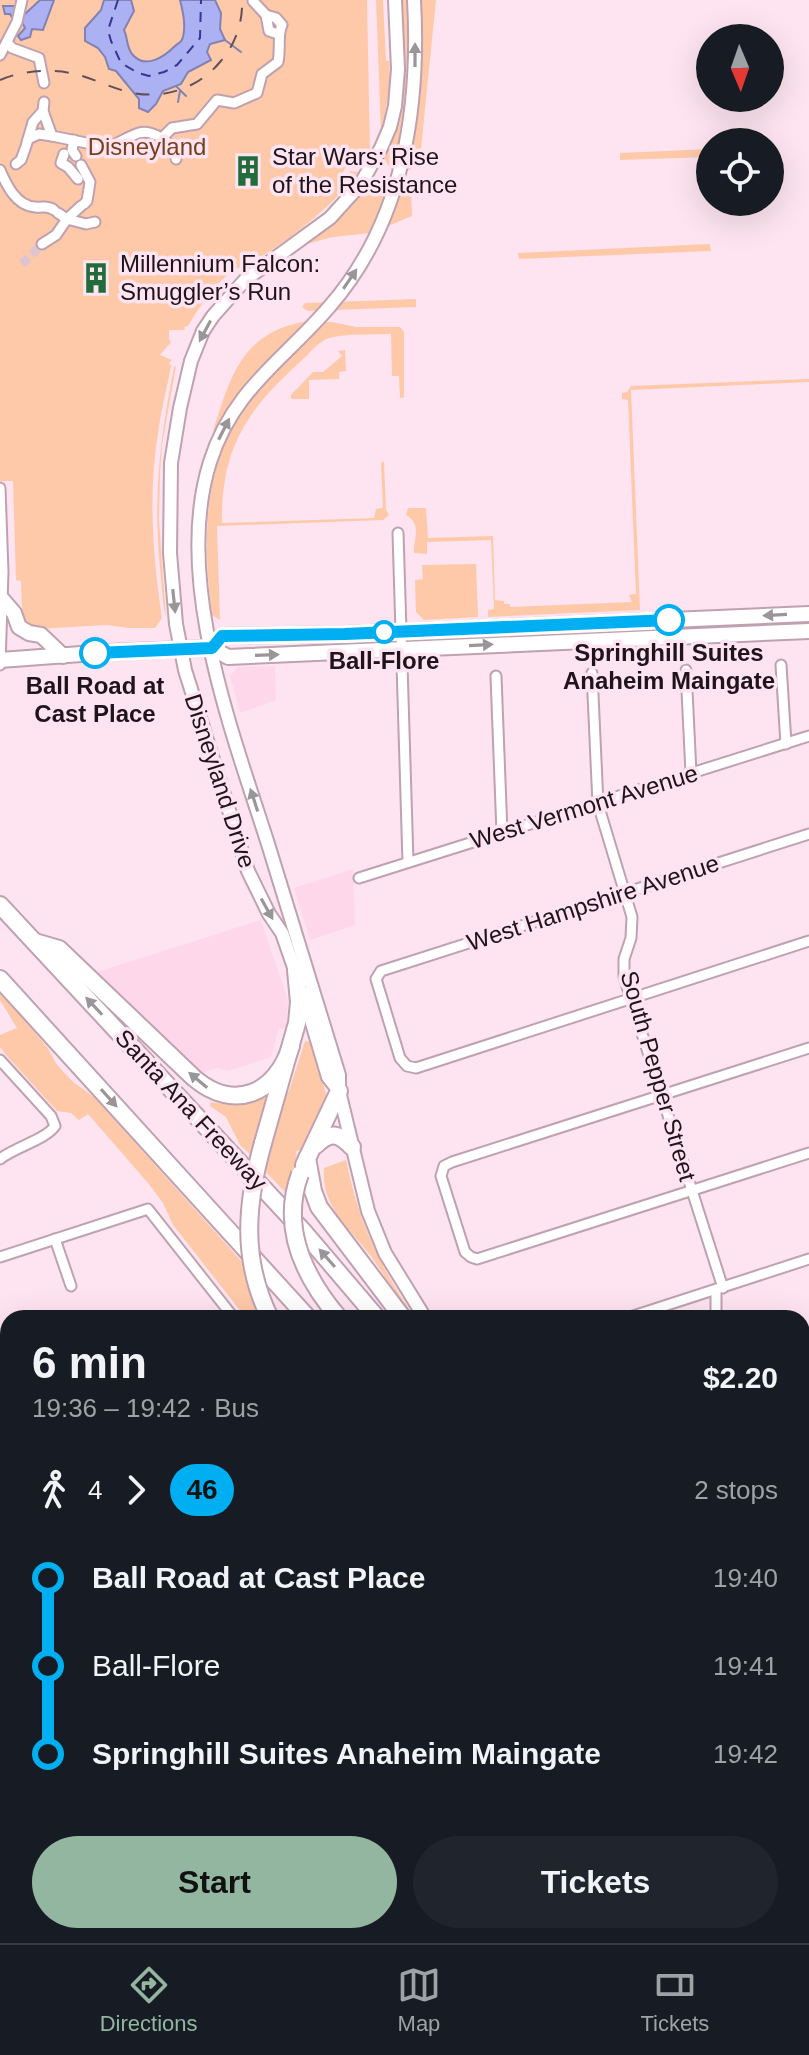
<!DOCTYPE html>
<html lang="en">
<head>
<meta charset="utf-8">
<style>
	body { margin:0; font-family:Arial,sans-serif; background:#20242c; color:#f1f3f6; height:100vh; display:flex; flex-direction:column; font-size:30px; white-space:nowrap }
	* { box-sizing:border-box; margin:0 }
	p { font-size:26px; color:#9ea1a6 }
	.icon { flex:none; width:44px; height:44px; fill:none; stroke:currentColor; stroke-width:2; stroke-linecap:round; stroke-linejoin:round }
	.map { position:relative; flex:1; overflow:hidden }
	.drawer { position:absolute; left:0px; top:1310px; width:810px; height:634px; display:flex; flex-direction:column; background:#171b24; border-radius:24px 24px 0 0; box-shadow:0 8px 32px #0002 }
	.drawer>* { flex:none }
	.badge { padding:0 16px; border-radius:26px; font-size:28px; line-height:52px }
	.needle { width:52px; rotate:178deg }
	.tools { position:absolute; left:696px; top:24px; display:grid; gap:16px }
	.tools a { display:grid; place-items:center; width:88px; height:88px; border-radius:50%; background:#171b24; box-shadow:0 8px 32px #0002; font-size:40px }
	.map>.badge { position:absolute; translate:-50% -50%; box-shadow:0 0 0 4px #fff }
	.legs { display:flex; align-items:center; gap:12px; height:88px; padding:0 32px; font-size:26px }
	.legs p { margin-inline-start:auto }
	.overview { display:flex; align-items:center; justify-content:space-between; height:136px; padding:0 32px }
	h1 { font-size:44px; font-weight:600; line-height:60px }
	.action { display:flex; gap:16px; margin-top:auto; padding:16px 32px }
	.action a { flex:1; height:92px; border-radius:48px; background:#93b6a1; color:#111; font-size:32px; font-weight:600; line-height:92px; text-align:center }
	.action a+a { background:#20242c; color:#f1f3f6 }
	ul { padding:0 32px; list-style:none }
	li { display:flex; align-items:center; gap:28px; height:88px; font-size:30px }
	li i { display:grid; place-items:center; width:12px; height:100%; margin:0 10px; background:currentColor }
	li i::after { content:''; width:20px; height:20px; margin:-10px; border:6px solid; border-radius:50%; background:#171b24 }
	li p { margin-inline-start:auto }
	li:first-child i { background:linear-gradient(#0000 50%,currentColor 0) }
	li:last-child i { background:linear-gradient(currentColor 50%,#0000 0) }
	.menu { display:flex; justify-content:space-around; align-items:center; height:112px; border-top:2px solid #363941; background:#171b24; font-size:22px; color:#9ea1a6 }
	.menu a { display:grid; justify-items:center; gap:4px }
	.menu .on { color:#93b6a1 }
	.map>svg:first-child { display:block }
	.built { fill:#ffd7eb }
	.green { fill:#fec9a9 }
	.water { fill:#acb1f3; stroke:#8282b2; stroke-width:2 }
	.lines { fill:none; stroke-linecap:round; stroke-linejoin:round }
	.stream { stroke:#8282b2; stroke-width:2 }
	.ferry { stroke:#3c3492; stroke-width:2; stroke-dasharray:10 8; stroke-linecap:butt }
	.street-tunnel { stroke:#dcc5d0; stroke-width:9; stroke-dasharray:9 4.5; stroke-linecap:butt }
	.street-casing { stroke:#bfa1b0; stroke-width:13 }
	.secondary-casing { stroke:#bfa1b0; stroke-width:16 }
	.primary-casing { stroke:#bfa1b0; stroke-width:18 }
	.highway-casing { stroke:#bfa1b0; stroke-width:20 }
	.street { stroke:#fff; stroke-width:9 }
	.secondary { stroke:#fff; stroke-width:12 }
	.primary { stroke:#fff; stroke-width:14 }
	.highway { stroke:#fff; stroke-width:16 }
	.rail { stroke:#605159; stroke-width:2; stroke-dasharray:14 14; stroke-linecap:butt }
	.secondary-bridge-casing { stroke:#bfa1b0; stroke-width:16; stroke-linecap:butt }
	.highway-bridge-casing { stroke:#bfa1b0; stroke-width:20; stroke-linecap:butt }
	.secondary-bridge { stroke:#fff; stroke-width:12 }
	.highway-bridge { stroke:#fff; stroke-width:16 }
	.oneway { fill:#9a9598 }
	.line-1-casing { stroke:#fff; stroke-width:18 }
	.line-1 { stroke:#00aff2; stroke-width:12 }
	.stop-1-dot { fill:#fff; stroke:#00aff2; stroke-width:4 }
	.labels { text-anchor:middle; stroke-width:7; stroke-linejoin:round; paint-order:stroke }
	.park-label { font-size:24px; fill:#76411d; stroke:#fde4f0 }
	.poi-label { font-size:24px; fill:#1f141a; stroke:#fde4f0; text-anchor:start }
	.stop-label { font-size:24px; font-weight:bold; fill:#1f141a; stroke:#fde4f0 }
	.street-label { font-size:24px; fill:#1f141a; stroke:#fde4f0 }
</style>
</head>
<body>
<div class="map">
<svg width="809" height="1943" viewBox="0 0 809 1943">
	<rect width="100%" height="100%" fill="#fde4f0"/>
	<!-- built -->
	<g class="built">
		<path d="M275,666L276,700L240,713L230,676L238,667Z"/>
		<path d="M353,869L355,925L310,940L294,888Z"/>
		<path d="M261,920L288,1000L286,1029L279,1028L271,1057L228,1071L217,1068L202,1073L94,973Z"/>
	</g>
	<!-- green -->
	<g class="green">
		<path d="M0,0H367L370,152L363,159L354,161V168H345L342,175L347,178L350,171L358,172C336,204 283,246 248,264C242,267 236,268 231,272C213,286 200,306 188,326L184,327L185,330H169V339L171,342L160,355L172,360L169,363L171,366C167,388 161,411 158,433C148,492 153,559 162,618L155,628H128L107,625L37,629C28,627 22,622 19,613L22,610L21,581L16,580L13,481H0Z"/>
		<path d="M376,0H383L386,61H389L390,87L385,114L398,119L404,76L400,0H407L408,74L404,119L417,120L421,0H436L420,158C415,171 404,174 391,169L382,156Z"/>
		<path d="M710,149V157L620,160V153Z"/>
		<path d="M373,180L385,189L411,192L412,216L371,233L333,237L299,246L334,221Z"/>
		<path d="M710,244L711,251L519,259L518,253Z"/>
		<path d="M416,299V307L308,311L302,307L305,303Z"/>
		<path d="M303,322H332L356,327H400L404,332V397L393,400L400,398L399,376H392L391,334C372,335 347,333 329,338C319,341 308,355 300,362C247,410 221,448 222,523L374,518L376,509L383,508L381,463L384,461L386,510L389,515L383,520L217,526L220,620L212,615C197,496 211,421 306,341L296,333L292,336C263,366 236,395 216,432L213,431C230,379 240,334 303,322Z"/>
		<path d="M345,350L346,371L339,372V379L309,380V399H291V395L313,372H323L342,356L338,351Z"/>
		<path d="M176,366L162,445L160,475L159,520L166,617C162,603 162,585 160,569C153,496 160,438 174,367Z"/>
		<path d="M809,379V382L631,390L640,610L488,617V610L494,609L491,540L427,542V554L414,553C413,538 423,525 406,515L408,508H426L428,538L493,536L495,600L504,601V604H510V607L632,602L629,595L636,594L628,400L622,399V393L627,392L631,386Z"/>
		<path d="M476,564L478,617L424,620L416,612L415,580L423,579L422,565Z"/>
		<path d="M790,621L772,626L464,640L481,634Z"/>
		<path d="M0,991L47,1047L57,1065L73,1082L94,1097L243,1263L262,1318H246L173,1225L163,1203L148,1183L88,1114L79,1120L71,1113L57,1111L6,1055L0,1047V1035L17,1028L0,1000Z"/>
		<path d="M305,1041L311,1042L327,1097L302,1150L296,1151L297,1160L288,1195L263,1169L282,1100L289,1091Z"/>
		<path d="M272,1095L251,1155L240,1145L226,1117L210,1106L211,1102C233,1107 251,1104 272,1095Z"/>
		<path d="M346,1160C358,1221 380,1267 415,1318H411L405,1309C393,1291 383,1272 370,1255C349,1227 321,1207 324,1168Z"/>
	</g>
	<!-- water -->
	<g class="water">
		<path d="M40,0H54L43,30L32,29L30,37L21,40L18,36L25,28L23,24L14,21L10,14H5L3,6H13L25,14Z"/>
		<path d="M104,0H131L134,11L124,30C128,38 126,46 132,54C145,70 164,57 175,46C180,41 181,44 183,37C186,25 183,12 180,0H215L221,13L220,29L225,40L210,44L207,52L211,60L188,72L181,84L163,91L156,104L148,112L139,108V99L116,71L109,69L105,57L98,48L85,41V28L101,10Z"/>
	</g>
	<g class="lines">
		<!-- stream -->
		<g class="stream">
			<path d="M225,40L241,52"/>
			<path d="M176,86L186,96"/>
			<path d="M178,102L180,91"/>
		</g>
		<!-- ferry -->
		<path class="ferry" d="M118,0L108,30L111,41L121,63L138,73L149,76L164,72L177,65L200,38L201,0"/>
		<!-- street-tunnel -->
		<path class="street-tunnel" d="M22,264L42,244"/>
		<defs>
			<g id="street">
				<path d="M253,1L266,15L269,31L278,34"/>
				<path d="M7,42L12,48L39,58L44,83"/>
				<path d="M0,55L17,22L22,0"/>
				<path d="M44,102L43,111L52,136L106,147"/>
				<path d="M28,139L39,134L52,136"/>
				<path d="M161,139L172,128L197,124L217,100L234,103L257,93L262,74L278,62C281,47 277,36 282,25L276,18L266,15"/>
				<path d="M74,140L72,150L76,156"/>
				<path d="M26,146L33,122L43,111"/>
				<path d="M109,147C119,143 129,136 139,133C153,129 177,144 176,159"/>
				<path d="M64,154L61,163L68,167L78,179"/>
				<path d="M16,164L21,160L25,149"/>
				<path d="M81,165L90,182L87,201L84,204"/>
				<path d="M0,170C6,184 16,206 35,207C44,208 47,205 54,210"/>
				<path d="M58,213L67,219L81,206"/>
				<path d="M42,244L56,235L67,219L86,224L95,222"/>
				<path d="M0,488L3,572L0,665"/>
				<path d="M398,533L408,862"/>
				<path d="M781,665L786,744"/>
				<path d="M686,670L691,773"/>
				<path d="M592,673L598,804L632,917L631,938L624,959V977L723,1288"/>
				<path d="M496,676L502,833"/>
				<path d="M809,834L381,971L376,979L400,1058L407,1066L416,1068L809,941"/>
				<path d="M359,878L809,736"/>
				<path d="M809,1048L452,1162L444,1166L441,1176L465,1252L471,1257L477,1259L809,1153"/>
				<path d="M0,1060L51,1116L55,1126C45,1140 15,1147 0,1159"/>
				<path d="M55,1239L71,1286"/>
				<path d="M0,1257L148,1209L234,1318"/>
				<path d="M716,1290V1318"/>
				<path d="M627,1318L809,1259"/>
				<path d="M802,1581H809"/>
				<path d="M802,1673H809"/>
				<path d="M0,1774L8,1800"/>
				<path d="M0,1829L8,1827"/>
				<path d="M51,1936L53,1943"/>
				<path d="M275,1936L277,1943"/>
				<path d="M387,1936L389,1943"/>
				<path d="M498,1936L500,1943"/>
			</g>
			<g id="secondary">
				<path d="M414,0C420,108 403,222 330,306C284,360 233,389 210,462C173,579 232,731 268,844C292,921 316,998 339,1075V1091L368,1211L385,1253L425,1318"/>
				<path d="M297,976L282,933L269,914L248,871L185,670L176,624L170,553L171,463L180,408L191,361L203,331L213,316L245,280L330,218L360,185L381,148L390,127L395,106L398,69L395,0"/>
				<path d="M303,993L328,1077L339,1091"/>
				<path d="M0,1412L8,1437"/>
				<path d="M0,1515L8,1513"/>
				<path d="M802,1786L809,1793"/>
				<path d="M166,1936L168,1943"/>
				<path d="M612,1936L615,1943"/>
				<path d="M634,1943L657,1936"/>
			</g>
			<g id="primary">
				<path d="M2,599L14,613L19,627L29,633L41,635L63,656"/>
				<path d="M212,648L222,636L345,634L809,614"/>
				<path d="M0,660L108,652L212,648L228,657L809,631"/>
			</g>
			<g id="highway">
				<path d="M0,905L303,1231L377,1318"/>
				<path d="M35,942L59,949L194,1078C234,1112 276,1094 291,1046"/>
				<path d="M0,979L308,1318"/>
				<path d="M263,1143L297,1023L299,1002L296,970"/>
				<path d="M316,1145C330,1131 339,1133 352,1147"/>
				<path d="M307,1158L313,1191L319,1207L403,1318"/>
				<path d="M304,1165L339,1091"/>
				<path d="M802,1873L809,1880"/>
				<path d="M794,1936L800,1943"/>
			</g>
		</defs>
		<!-- street casing -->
		<use href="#street" class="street-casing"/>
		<!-- secondary casing -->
		<use href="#secondary" class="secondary-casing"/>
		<!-- primary casing -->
		<use href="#primary" class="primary-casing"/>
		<!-- highway casing -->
		<use href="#highway" class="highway-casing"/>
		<!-- street -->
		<use href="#street" class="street"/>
		<!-- secondary -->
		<use href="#secondary" class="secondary"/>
		<!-- primary -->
		<use href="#primary" class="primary"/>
		<!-- highway -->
		<use href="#highway" class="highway"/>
		<!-- rail -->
		<g class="rail">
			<path d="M0,80C23,70 54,68 79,75C94,79 109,87 125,91C159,101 197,90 220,62C235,45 243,23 242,0"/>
			<path d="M802,1934L809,1935"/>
			<path d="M650,1943L689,1936"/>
		</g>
		<defs>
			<path id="secondary-bridge" d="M802,1890L809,1888"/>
			<g id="highway-bridge">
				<path d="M263,1143C246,1203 241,1260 270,1318"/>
				<path d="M300,1174C280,1228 304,1277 339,1318"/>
			</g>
		</defs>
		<!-- secondary-bridge casing -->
		<use href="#secondary-bridge" class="secondary-bridge-casing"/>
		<!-- highway-bridge casing -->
		<use href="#highway-bridge" class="highway-bridge-casing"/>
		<!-- secondary-bridge -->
		<use href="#secondary-bridge" class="secondary-bridge"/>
		<!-- highway-bridge -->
		<use href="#highway-bridge" class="highway-bridge"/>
	</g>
	<!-- one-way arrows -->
	<defs><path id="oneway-solid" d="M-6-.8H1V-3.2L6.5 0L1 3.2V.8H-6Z" transform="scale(2)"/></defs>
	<g class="oneway">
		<use href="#oneway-solid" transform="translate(415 55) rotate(-90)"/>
		<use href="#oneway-solid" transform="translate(350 279) rotate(-56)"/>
		<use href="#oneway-solid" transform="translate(205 331) rotate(118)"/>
		<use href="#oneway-solid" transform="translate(224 429) rotate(-63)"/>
		<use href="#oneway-solid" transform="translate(174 601) rotate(84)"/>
		<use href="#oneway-solid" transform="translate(775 615) rotate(177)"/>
		<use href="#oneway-solid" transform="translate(481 645) rotate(-3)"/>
		<use href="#oneway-solid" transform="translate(267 655) rotate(-2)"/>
		<use href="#oneway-solid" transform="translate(254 800) rotate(-108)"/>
		<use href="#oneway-solid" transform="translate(267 909) rotate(61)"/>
		<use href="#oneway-solid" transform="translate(94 1006) rotate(-133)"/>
		<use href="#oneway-solid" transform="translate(198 1080) rotate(-140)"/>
		<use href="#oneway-solid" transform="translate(109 1098) rotate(48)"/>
		<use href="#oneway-solid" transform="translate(327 1258) rotate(-131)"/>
	</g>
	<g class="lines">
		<defs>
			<path id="line-1" d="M95,653L212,648L222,636L345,634L669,620"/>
		</defs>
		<!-- line-1 casing -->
		<use href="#line-1" class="line-1-casing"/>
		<!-- line-1 -->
		<use href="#line-1" class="line-1"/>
	</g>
	<!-- icons -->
	<defs>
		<symbol id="building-bare" viewBox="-9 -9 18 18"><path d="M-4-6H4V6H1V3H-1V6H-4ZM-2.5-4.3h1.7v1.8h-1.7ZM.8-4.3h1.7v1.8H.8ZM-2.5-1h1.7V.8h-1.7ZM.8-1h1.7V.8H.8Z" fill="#216c3a" stroke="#fde4f0" stroke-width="2.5" paint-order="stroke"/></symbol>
	</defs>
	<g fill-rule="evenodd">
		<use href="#building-bare" x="226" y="149" width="44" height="44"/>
		<use href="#building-bare" x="74" y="256" width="44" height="44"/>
	</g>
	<!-- markers -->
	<g class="stop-1-dot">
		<circle cx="669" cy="620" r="14"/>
		<circle cx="384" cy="632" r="10"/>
		<circle cx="95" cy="653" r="14"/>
	</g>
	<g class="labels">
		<!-- park labels -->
		<g class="park-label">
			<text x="147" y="155">Disneyland</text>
		</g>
		<!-- poi labels -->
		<g class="poi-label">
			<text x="272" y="165">Star Wars: Rise<tspan x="272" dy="28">of the Resistance</tspan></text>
			<text x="120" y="272">Millennium Falcon:<tspan x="120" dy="28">Smuggler’s Run</tspan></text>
		</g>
		<!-- stop labels -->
		<g class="stop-label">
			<text x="669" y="661">Springhill Suites<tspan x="669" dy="28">Anaheim Maingate</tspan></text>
			<text x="384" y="669">Ball-Flore</text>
			<text x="95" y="694">Ball Road at<tspan x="95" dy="28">Cast Place</tspan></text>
		</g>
		<!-- street labels -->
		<g class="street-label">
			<text transform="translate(220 781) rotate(72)" y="8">Disneyland Drive</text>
			<text transform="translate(584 807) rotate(-17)" y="8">West Vermont Avenue</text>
			<text transform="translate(593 903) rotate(-18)" y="8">West Hampshire Avenue</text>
			<text transform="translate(658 1076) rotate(74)" y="8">South Pepper Street</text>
			<text transform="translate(191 1110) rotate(47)" y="8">Santa Ana Freeway</text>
		</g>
	</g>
</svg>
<div class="tools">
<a><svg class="needle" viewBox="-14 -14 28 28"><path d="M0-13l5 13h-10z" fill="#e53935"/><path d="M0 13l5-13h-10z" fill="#9ea1a6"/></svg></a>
<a><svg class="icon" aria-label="locate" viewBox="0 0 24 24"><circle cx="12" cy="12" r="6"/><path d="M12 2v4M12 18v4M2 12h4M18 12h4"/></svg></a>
</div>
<section class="drawer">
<div class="overview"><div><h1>6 min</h1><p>19:36 – 19:42 · Bus</p></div><b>$2.20</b></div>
<div class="legs"><svg class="icon" aria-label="walk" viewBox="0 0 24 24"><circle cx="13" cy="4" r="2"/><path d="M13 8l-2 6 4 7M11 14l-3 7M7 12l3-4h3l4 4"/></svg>4<svg class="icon" aria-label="forward" viewBox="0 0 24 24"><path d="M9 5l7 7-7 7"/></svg><b class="badge" style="background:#00aff2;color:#111">46</b><p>2 stops</p></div>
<ul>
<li><i style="color:#00aff2"></i><b>Ball Road at Cast Place</b><p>19:40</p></li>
<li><i style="color:#00aff2"></i><span>Ball-Flore</span><p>19:41</p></li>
<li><i style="color:#00aff2"></i><b>Springhill Suites Anaheim Maingate</b><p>19:42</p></li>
</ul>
<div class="action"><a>Start</a><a>Tickets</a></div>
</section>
</div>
<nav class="menu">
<a class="on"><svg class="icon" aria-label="directions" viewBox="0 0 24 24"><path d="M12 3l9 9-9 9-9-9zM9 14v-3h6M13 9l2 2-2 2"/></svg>Directions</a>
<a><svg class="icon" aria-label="map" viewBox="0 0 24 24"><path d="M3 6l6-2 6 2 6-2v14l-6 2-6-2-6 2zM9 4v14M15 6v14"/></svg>Map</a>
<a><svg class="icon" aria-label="tickets" viewBox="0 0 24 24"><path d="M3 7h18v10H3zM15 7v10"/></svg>Tickets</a>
</nav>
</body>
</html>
